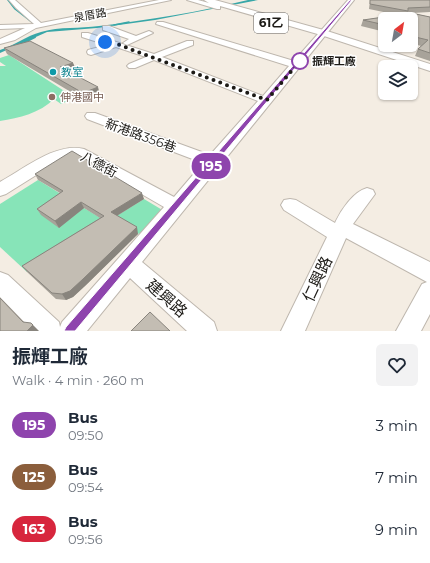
<!DOCTYPE html>
<html lang="en">
<head>
<meta charset="utf-8">
<style>
	body { margin:0; font-family:Montserrat,"Noto Sans TC",sans-serif; background:#f2f2f3; color:#1f2937; height:100vh; display:flex; flex-direction:column; font-size:15px; white-space:nowrap }
	* { box-sizing:border-box; margin:0 }
	p { font-size:13px; color:#747a83 }
	.icon { flex:none; width:22px; height:22px; fill:none; stroke:currentColor; stroke-width:2; stroke-linecap:round; stroke-linejoin:round }
	.map { position:relative; height:331px; overflow:hidden }
	.panel { display:flex; flex-direction:column; background:#fff; flex:1 }
	.panel>* { flex:none }
	.badge { padding:0 8px; border-radius:13px; font-size:14px; line-height:26px }
	.needle { width:26px; rotate:31deg }
	.controls { position:absolute; left:378px; top:12px; display:grid; gap:8px }
	.controls a { display:grid; place-items:center; width:40px; height:40px; border-radius:6px; background:#fff; box-shadow:0 1px 3px #0004; font-size:20px }
	.you { position:absolute; width:20px; height:20px; margin:-10px; border:3px solid #fff; border-radius:50%; background:#1a73e8; box-shadow:0 0 0 6px #1a73e833 }
	.map>.badge { position:absolute; translate:-50% -50%; box-shadow:0 0 0 2px #fff }
	.round { display:grid; place-items:center; flex:none; width:42px; height:42px; border-radius:6px; background:#f2f2f3 }
	.overview { display:flex; align-items:center; justify-content:space-between; height:68px; padding:0 12px }
	h1 { font-size:19px; font-weight:700; line-height:30px }
	ul { padding:0; list-style:none }
	li { display:flex; align-items:center; gap:12px; height:52px; padding:0 12px }
	li div { flex:1 }
	li b { display:block; font-size:15px }
	li em { font-style:normal }
	li .badge { min-width:44px; font-weight:700; text-align:center }
	.map>svg:first-child { display:block }
	.green { fill:#87e4b8 }
	.water { fill:#38a7a8 }
	.lines { fill:none; stroke-linecap:round; stroke-linejoin:round }
	.stream-far1 { stroke:#38a7a8; stroke-width:1.5 }
	.stream { stroke:#38a7a8; stroke-width:2 }
	.minor-casing { stroke:#beb7ae; stroke-width:2 }
	.major-casing { stroke:#beb7ae; stroke-width:2 }
	.minor { fill:#fff; fill-rule:evenodd }
	.major { fill:#fff; fill-rule:evenodd }
	.wall { fill:#a8a39a }
	.shaded-wall { fill:#88847d }
	.building { fill:#c3bdb3; stroke:#88847d }
	.line { fill:#8e44ad; stroke:#fff }
	.walk { stroke:#1d1b17; stroke-width:4; stroke-dasharray:0 7.2 }
	.stop-dot { fill:#fff; stroke:#8e44ad; stroke-width:2 }
	.culture-dot { fill:#0f9aa8; stroke:#fff; stroke-width:1.5 }
	.education-dot { fill:#8d6e63; stroke:#fff; stroke-width:1.5 }
	.labels { text-anchor:middle; stroke-width:3; stroke-linejoin:round; paint-order:stroke }
	.far-street-label { font-size:11px; fill:#1d1b17; stroke:#fff }
	.far-stop-label { font-size:11px; font-weight:bold; fill:#1d1b17; stroke:#fff; text-anchor:start }
	.far-culture-label { font-size:11px; fill:#0d838f; stroke:#fff; text-anchor:start }
	.far-education-label { font-size:11px; fill:#785e54; stroke:#fff; text-anchor:start }
	.shield { fill:#fff; stroke:#615f5d; stroke-width:1 }
	.shield-label { font-size:12px; font-weight:bold; fill:#1d1b17 }
	.street-label { font-size:13px; fill:#1d1b17; stroke:#fff }
	.near-street-label { font-size:16px; fill:#1d1b17; stroke:#fff }
</style>
</head>
<body>
<div class="map">
<svg width="430" height="331" viewBox="0 0 430 331">
	<rect width="100%" height="100%" fill="#f4ede3"/>
	<!-- green -->
	<g class="green">
		<path d="M9,55L75,98L61,104L54,99C40,113 19,118 0,121V66H6L0,62V58Z"/>
		<path d="M38,180L107,222L27,272L0,247V204Z"/>
		<path d="M144,199L164,211L139,234L113,218Z"/>
	</g>
	<!-- water -->
	<path class="water" d="M248,0H258L155,20L97,28L47,32L0,53V50C15,45 26,36 41,32C60,26 80,29 99,26C149,20 199,12 248,0Z"/>
	<g class="lines">
		<!-- stream-far1 -->
		<g class="stream-far1">
			<path d="M8,0L15,9L33,23"/>
			<path d="M114,25L129,22"/>
		</g>
		<!-- stream -->
		<path class="stream" d="M21,44L35,37"/>
		<defs>
			<g id="minor">
				<path d="M9,0H15L41,23L159,0H171L36,28L15,40L0,44V39L25,28L0,29V25L34,24L16,8Z"/>
				<path d="M348,0H354L142,262L214,322L217,331H187L130,278L87,331H33L0,297V272L8,275L59,322L60,327L62,322L164,207L74,155L65,157L6,194L0,196V182C24,169 56,142 84,149L174,197L203,163L87,119L85,116L87,113H95L210,155L258,101L154,60L135,68H129L127,66L129,64L146,57L116,47L91,55L88,54L87,52L88,50L107,45L82,37V33H88L154,54L187,41H193V45L162,57L263,96L289,66L156,24L157,22H163L294,61Z"/>
				<path d="M103,26H109L136,36L149,31L153,33L127,45L123,43L129,39L103,30Z"/>
				<path d="M367,188L373,190L375,194L353,224L430,262V314L421,331H396L422,284L427,282L346,238L305,331H281L327,237L284,210L281,205L284,200L290,199L296,200L335,223C341,210 353,192 367,188Z"/>
			</g>
			<path id="major" d="M187,0H198L209,3L204,0H215L327,31L430,64V71L321,35L220,6V9H217Z"/>
		</defs>
		<!-- minor casing -->
		<use href="#minor" class="minor-casing"/>
		<!-- major casing -->
		<use href="#major" class="major-casing"/>
		<!-- minor -->
		<use href="#minor" class="minor"/>
		<!-- major -->
		<use href="#major" class="major"/>
	</g>
	<!-- wall -->
	<g class="wall">
		<path d="M370,0H430V12L412,13L430,17V61L415,56L418,49L421,46L411,43V19H385V32L361,26L363,20L398,15L369,9Z"/>
		<path d="M4,48L73,63L76,70L69,72L100,95L86,101L7,54Z"/>
		<path d="M35,174L144,199L117,216L138,234L86,285L73,297L66,300L56,299L27,272L22,266L100,218L84,208L59,228L41,215L37,209L60,193L38,180Z"/>
	</g>
	<!-- shaded-wall -->
	<g class="shaded-wall">
		<path d="M73,63L76,70L63,74L60,67Z"/>
		<path d="M98,87L100,95L86,101L83,93Z"/>
		<path d="M142,193L144,199L113,218L111,212Z"/>
		<path d="M81,202L84,208L59,228L55,221Z"/>
		<path d="M137,227L138,234L86,285L73,297L66,300L62,294Z"/>
		<path d="M33,325L39,331H27Z"/>
	</g>
	<!-- building -->
	<g class="building">
		<path d="M370,0H430V7L408,8V11L370,4Z"/>
		<path d="M411,13L430,17V53L418,49L428,40L411,36V19H385V25L363,20Z"/>
		<path d="M30,41L73,63L60,67L98,87L83,93L4,48Z"/>
		<path d="M72,151L142,193L111,212L137,227L83,279L70,291L62,294L52,293L22,266L104,216L81,202L55,221L37,209L63,191L35,174Z"/>
		<path d="M0,298L23,322L31,323L33,325L27,331H0Z"/>
		<path d="M150,312L170,331H131Z"/>
	</g>
	<!-- line -->
	<path class="line" d="M350,0H352L75,331H64L66,327Z"/>
	<g class="lines">
		<!-- walk -->
		<path class="walk" d="M105,42L117,44L154,58L267,100L300,61"/>
	</g>
	<!-- markers -->
	<circle class="stop-dot" cx="300" cy="61" r="8"/>
	<circle class="culture-dot" cx="53" cy="72" r="4"/>
	<circle class="education-dot" cx="52" cy="97" r="4"/>
	<g class="labels">
		<!-- far-street labels -->
		<g class="far-street-label">
			<text transform="translate(90 15) rotate(-11)" y="4">泉厝路</text>
		</g>
		<!-- far-stop labels -->
		<g class="far-stop-label">
			<text x="312" y="65">振輝工廠</text>
		</g>
		<!-- far-culture labels -->
		<g class="far-culture-label">
			<text x="61" y="76">教室</text>
		</g>
		<!-- far-education labels -->
		<g class="far-education-label">
			<text x="60" y="101">伸港國中</text>
		</g>
		<!-- shield labels -->
		<rect class="shield" x="254" y="13" width="34" height="20" rx="3"/>
		<g class="shield-label">
			<text x="271" y="27">61乙</text>
		</g>
		<!-- street labels -->
		<g class="street-label">
			<text transform="translate(141 135) rotate(20)" y="5">新港路356巷</text>
			<text transform="translate(99 164) rotate(28)" y="5">八德街</text>
		</g>
		<!-- near-street labels -->
		<g class="near-street-label">
			<text transform="translate(317 279) rotate(-65)" y="6">仁興路</text>
			<text transform="translate(167 298) rotate(41)" y="6">建興路</text>
		</g>
	</g>
</svg>
<div class="controls">
<a><svg class="needle" viewBox="-14 -14 28 28"><path d="M0-13l5 13h-10z" fill="#e53935"/><path d="M0 13l5-13h-10z" fill="#747a83"/></svg></a>
<a><svg class="icon" aria-label="layers" viewBox="0 0 24 24"><path d="M12 4l9 5-9 5-9-5zM3 14l9 5 9-5"/></svg></a>
</div>
<div class="you" style="left:105px;top:42px"></div>
<b class="badge" style="left:211px;top:166px;background:#8e44ad;color:#fff">195</b>
</div>
<section class="panel">
<div class="overview"><div><h1>振輝工廠</h1><p>Walk · 4 min · 260 m</p></div><a class="round"><svg class="icon" aria-label="heart" viewBox="0 0 24 24"><path d="M12 20l-8-8c-3-5 5-10 8-4 3-6 11-1 8 4z"/></svg></a></div>
<ul>
<li><span class="badge" style="background:#8e44ad;color:#fff">195</span><div><b>Bus</b><p>09:50</p></div><em>3 min</em></li>
<li><span class="badge" style="background:#8b5e3c;color:#fff">125</span><div><b>Bus</b><p>09:54</p></div><em>7 min</em></li>
<li><span class="badge" style="background:#d7263d;color:#fff">163</span><div><b>Bus</b><p>09:56</p></div><em>9 min</em></li>
</ul>
</section>
</body>
</html>
